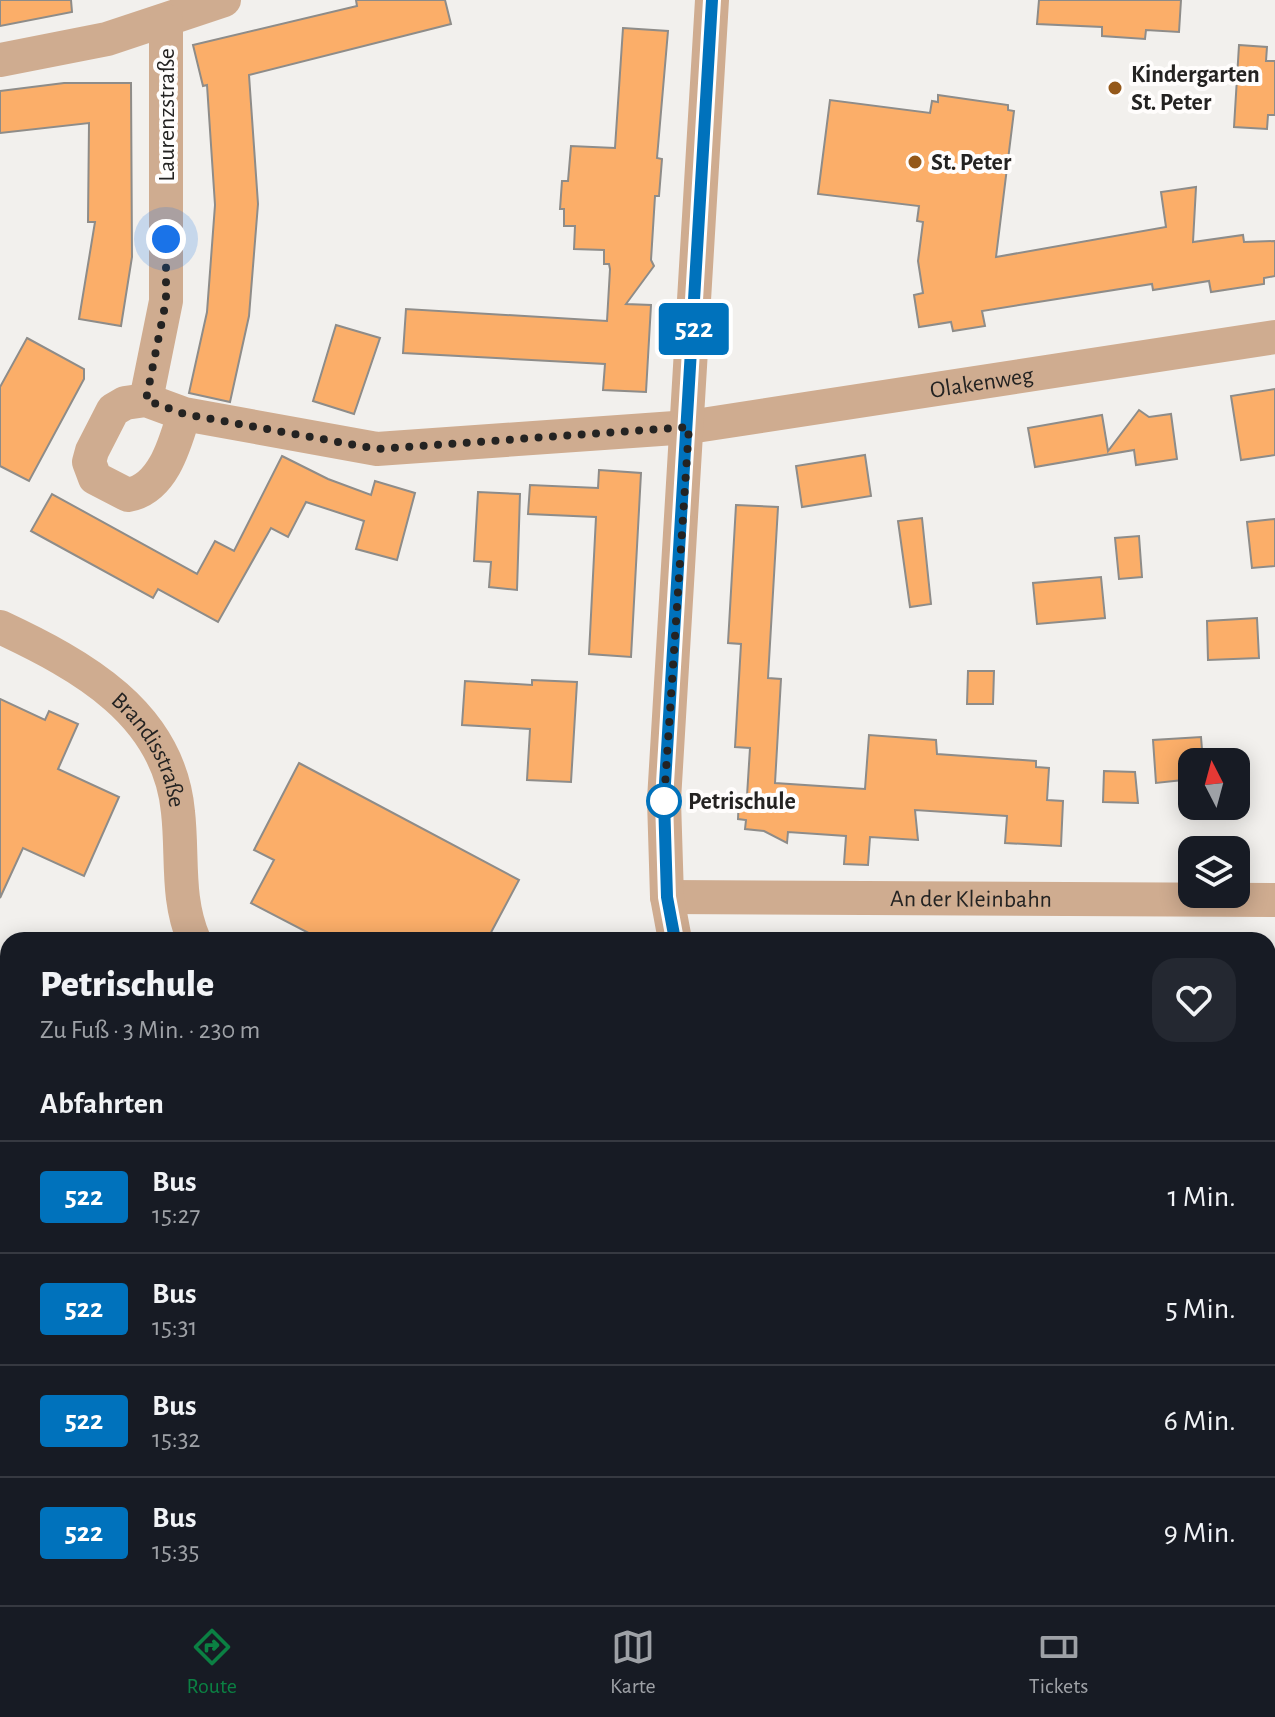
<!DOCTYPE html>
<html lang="de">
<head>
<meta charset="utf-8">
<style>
	body { margin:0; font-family:"Alegreya Sans",sans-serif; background:#242831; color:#f1f3f6; height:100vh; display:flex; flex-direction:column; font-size:30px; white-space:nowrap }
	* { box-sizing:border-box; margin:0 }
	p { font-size:26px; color:#9ea1a6 }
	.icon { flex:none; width:44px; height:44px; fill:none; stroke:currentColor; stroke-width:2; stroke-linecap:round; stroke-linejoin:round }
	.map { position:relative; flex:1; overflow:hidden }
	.drawer { position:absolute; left:0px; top:932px; width:1276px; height:674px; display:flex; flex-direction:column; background:#171b24; border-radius:24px 24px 0 0; box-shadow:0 4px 20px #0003 }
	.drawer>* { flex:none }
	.badge { padding:0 16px; border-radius:6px; font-size:28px; line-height:52px }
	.needle { width:52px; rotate:354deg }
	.tools { position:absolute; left:1178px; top:748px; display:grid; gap:16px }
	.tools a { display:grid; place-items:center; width:72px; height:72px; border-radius:16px; background:#171b24; box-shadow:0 4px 20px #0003; font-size:40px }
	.you { position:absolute; width:40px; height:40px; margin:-20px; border:6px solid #fff; border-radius:50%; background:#1a73e8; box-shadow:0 0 0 12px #1a73e833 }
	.map>.badge { position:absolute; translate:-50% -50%; box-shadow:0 0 0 4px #fff }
	h2 { padding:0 40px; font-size:30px; line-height:72px }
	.round { display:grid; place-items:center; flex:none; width:84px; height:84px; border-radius:24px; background:#242831 }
	.headline { display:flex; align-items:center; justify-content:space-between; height:136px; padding:0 40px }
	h1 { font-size:38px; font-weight:800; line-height:60px }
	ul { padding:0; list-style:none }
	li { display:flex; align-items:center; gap:24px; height:112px; padding:0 40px; border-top:2px solid #363941 }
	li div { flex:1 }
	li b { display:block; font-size:30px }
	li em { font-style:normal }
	li .badge { min-width:88px; font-weight:700; text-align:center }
	.tab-bar { display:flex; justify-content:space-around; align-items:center; height:112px; border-top:2px solid #363941; background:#171b24; font-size:22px; color:#9ea1a6 }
	.tab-bar a { display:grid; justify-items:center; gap:4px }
	.tab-bar .active { color:#0b8043 }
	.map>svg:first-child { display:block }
	.green { fill:#efc098 }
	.building { fill:#fbae69; stroke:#8e8c89; stroke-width:2 }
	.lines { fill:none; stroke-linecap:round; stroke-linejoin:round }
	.minor { stroke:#cfac90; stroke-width:34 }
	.rail-casing { stroke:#646361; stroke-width:9 }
	.rail { stroke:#fffdfc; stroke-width:6; stroke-dasharray:18; stroke-linecap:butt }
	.line-casing { stroke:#fff; stroke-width:18 }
	.line { stroke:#0072bc; stroke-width:12 }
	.walk { stroke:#242322; stroke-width:8; stroke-dasharray:0 14.4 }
	.poi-dot { fill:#945819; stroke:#fffdfc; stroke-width:3 }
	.stop-dot { fill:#fff; stroke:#0072bc; stroke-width:4 }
	.labels { text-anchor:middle; stroke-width:8; stroke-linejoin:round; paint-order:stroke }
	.poi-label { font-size:24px; font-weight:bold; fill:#242322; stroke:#fffdfc; text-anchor:start }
	.street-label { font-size:24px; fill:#242322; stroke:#fffdfc }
	.stop-label { font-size:24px; font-weight:bold; fill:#242322; stroke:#fffdfc; text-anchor:start }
</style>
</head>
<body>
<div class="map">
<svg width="1275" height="1605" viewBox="0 0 1275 1605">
	<rect width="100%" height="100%" fill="#f2f0ed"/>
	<!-- green -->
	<path class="green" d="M1040,1598H1256L1252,1605L1034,1603Z"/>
	<!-- building -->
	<g class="building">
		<path d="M0,0H71L72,12L0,26Z"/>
		<path d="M356,0H445L451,24L249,75L258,204L249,316L230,402L189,393L207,312L215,205L207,85L203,86L193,45L357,6Z"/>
		<path d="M1039,0H1181L1179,32L1146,30L1145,39L1102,36V27L1037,24Z"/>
		<path d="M623,28L668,31L657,158L662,159L659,196H655L651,260L654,266L626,304L651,305L646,392L603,390L605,364L403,353L406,309L607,321L610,269L609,264H604V250L574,249L575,226H564V209H560L562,181H568L571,146L615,148Z"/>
		<path d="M1239,45L1267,47L1266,61H1275V115H1268L1267,129L1234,127Z"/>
		<path d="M64,83H131L132,257L121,326L79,319L95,222H88L89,123L0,133V91Z"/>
		<path d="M938,95L1008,105V110L1014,111L996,257L1166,227L1161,192L1196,187L1193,242L1243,235L1244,242L1275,241V276L1264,278V284L1211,292L1209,281L1153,290L1152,284L982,311L985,326L953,331L951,322L919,327L914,295L923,293L918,261L923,222L917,221L919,206L818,194L830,100L930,113L932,101L938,102Z"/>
		<path d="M336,325L380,338L354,414L313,401Z"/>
		<path d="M27,338L84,369V379L29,481L0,466V387Z"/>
		<path d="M1275,389V455L1241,460L1231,396Z"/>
		<path d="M1139,410L1149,417L1171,414L1177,459L1136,465L1134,450L1035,467L1028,428L1102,415L1108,451Z"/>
		<path d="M865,455L871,496L802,507L796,466Z"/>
		<path d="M282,456L328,479L371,495L375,481L415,493L397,560L356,549L364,521L306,502L288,537L271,528L218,622L158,589L153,598L31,531L52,494L197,574L215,541L234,551Z"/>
		<path d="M599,470L641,473L631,657L589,654L596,517L528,514L530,485L598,488Z"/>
		<path d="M478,492L520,494L517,590L489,587L491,562L474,561Z"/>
		<path d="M736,505L778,507L768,678L781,679L775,783L865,789L869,735L936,740L937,754L1036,761V767L1049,768L1047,800L1063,801L1061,846L1005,843L1007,816L915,810L918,840L870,837L868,865L844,864L846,836L788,832L787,843L764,831L745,829L746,820L738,819L739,796H747L750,748L735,747L741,644L728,643Z"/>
		<path d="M922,518L931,604L910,607L898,521Z"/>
		<path d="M1275,519V566L1252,568L1247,522Z"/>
		<path d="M1139,536L1142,577L1119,579L1115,538Z"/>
		<path d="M1101,577L1105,618L1037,624L1033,583Z"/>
		<path d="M1257,618L1259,658L1208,660L1207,621Z"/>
		<path d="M968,671H994L993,704H967Z"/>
		<path d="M532,680L577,682L571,782L527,780L530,729L462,725L465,681L532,685Z"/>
		<path d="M0,699L45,720L49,711L78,724L58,769L119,797L84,876L23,848L0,898Z"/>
		<path d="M1201,737L1203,762H1192V779L1156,783L1153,740Z"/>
		<path d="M299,763L519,880L487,940H322L251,903L274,860L254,850Z"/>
		<path d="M1104,771L1135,772L1138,803L1103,802Z"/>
	</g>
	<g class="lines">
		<!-- minor -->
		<g class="minor">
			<path d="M0,60L107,39L224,0"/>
			<path d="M146,400L166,301V21"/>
			<path id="s1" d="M184,414C175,444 163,489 128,495L95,478L89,462L92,451L113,410L125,403L146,400L184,414L377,449L689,427L1275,337"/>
			<path id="s2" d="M0,627C81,665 169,713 178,812C183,856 176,898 194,940"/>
			<path id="s3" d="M667,897L1275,900"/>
			<path d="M675,940L667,897L664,800L712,0"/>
			<path d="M1268,1270H1275"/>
			<path d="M0,1408L8,1417"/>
			<path d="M167,1598L173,1605"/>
			<path d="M967,1598L979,1605"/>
			<path d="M919,1605L925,1598"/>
		</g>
		<defs>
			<g id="rail">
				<path d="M1268,1395L1275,1394"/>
				<path d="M1268,1439H1275"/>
				<path d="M0,1557L8,1555"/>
				<path d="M0,1580L8,1578"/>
			</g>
		</defs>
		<!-- rail casing -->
		<use href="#rail" class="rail-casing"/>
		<!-- rail -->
		<use href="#rail" class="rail"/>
	</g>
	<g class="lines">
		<defs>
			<path id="line" d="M675,940L667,897L664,800L712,0"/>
		</defs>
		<!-- line casing -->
		<use href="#line" class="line-casing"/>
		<!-- line -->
		<use href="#line" class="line"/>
		<!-- walk -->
		<path class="walk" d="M166,239V301L146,400L184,414L377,449L689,427L664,801"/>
	</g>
	<!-- markers -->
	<g class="poi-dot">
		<circle cx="1115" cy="88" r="8"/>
		<circle cx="915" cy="162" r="8"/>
	</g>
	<circle class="stop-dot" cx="664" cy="801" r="16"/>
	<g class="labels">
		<!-- poi labels -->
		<g class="poi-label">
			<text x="1131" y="82">Kindergarten<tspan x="1131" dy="28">St. Peter</tspan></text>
			<text x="931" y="170">St. Peter</text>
		</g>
		<!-- street labels -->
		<g class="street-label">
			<text transform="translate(166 115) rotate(-90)" y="8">Laurenzstraße</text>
			<text dy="8" stroke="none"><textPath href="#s1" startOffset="1096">Olakenweg</textPath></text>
			<text dy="8" stroke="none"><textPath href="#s2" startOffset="200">Brandisstraße</textPath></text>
			<text dy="8" stroke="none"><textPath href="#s3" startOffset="304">An der Kleinbahn</textPath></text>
		</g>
		<!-- stop labels -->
		<g class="stop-label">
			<text x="688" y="809">Petrischule</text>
		</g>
	</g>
</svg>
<div class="tools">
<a><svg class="needle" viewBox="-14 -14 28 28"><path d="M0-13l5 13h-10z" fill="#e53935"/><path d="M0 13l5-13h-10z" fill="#9ea1a6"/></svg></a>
<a><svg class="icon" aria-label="layers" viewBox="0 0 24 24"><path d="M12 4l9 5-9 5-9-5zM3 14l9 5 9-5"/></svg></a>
</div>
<div class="you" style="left:166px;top:239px"></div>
<b class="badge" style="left:694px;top:329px;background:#0072bc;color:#fff">522</b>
<section class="drawer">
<div class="headline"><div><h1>Petrischule</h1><p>Zu Fuß · 3 Min. · 230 m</p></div><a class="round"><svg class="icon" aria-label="heart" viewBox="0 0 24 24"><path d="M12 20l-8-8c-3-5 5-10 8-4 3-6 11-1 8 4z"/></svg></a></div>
<h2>Abfahrten</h2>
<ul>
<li><span class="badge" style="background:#0072bc;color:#fff">522</span><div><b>Bus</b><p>15:27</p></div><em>1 Min.</em></li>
<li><span class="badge" style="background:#0072bc;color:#fff">522</span><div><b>Bus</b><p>15:31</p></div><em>5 Min.</em></li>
<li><span class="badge" style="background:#0072bc;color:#fff">522</span><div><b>Bus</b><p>15:32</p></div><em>6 Min.</em></li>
<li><span class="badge" style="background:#0072bc;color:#fff">522</span><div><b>Bus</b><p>15:35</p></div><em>9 Min.</em></li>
</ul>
</section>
</div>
<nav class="tab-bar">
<a class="active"><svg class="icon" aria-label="directions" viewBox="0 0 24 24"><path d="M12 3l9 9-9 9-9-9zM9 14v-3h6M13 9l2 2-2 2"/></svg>Route</a>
<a><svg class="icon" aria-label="map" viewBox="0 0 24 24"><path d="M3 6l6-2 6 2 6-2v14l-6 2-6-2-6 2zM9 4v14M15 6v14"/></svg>Karte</a>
<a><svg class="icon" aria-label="tickets" viewBox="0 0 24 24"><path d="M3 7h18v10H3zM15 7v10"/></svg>Tickets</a>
</nav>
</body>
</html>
